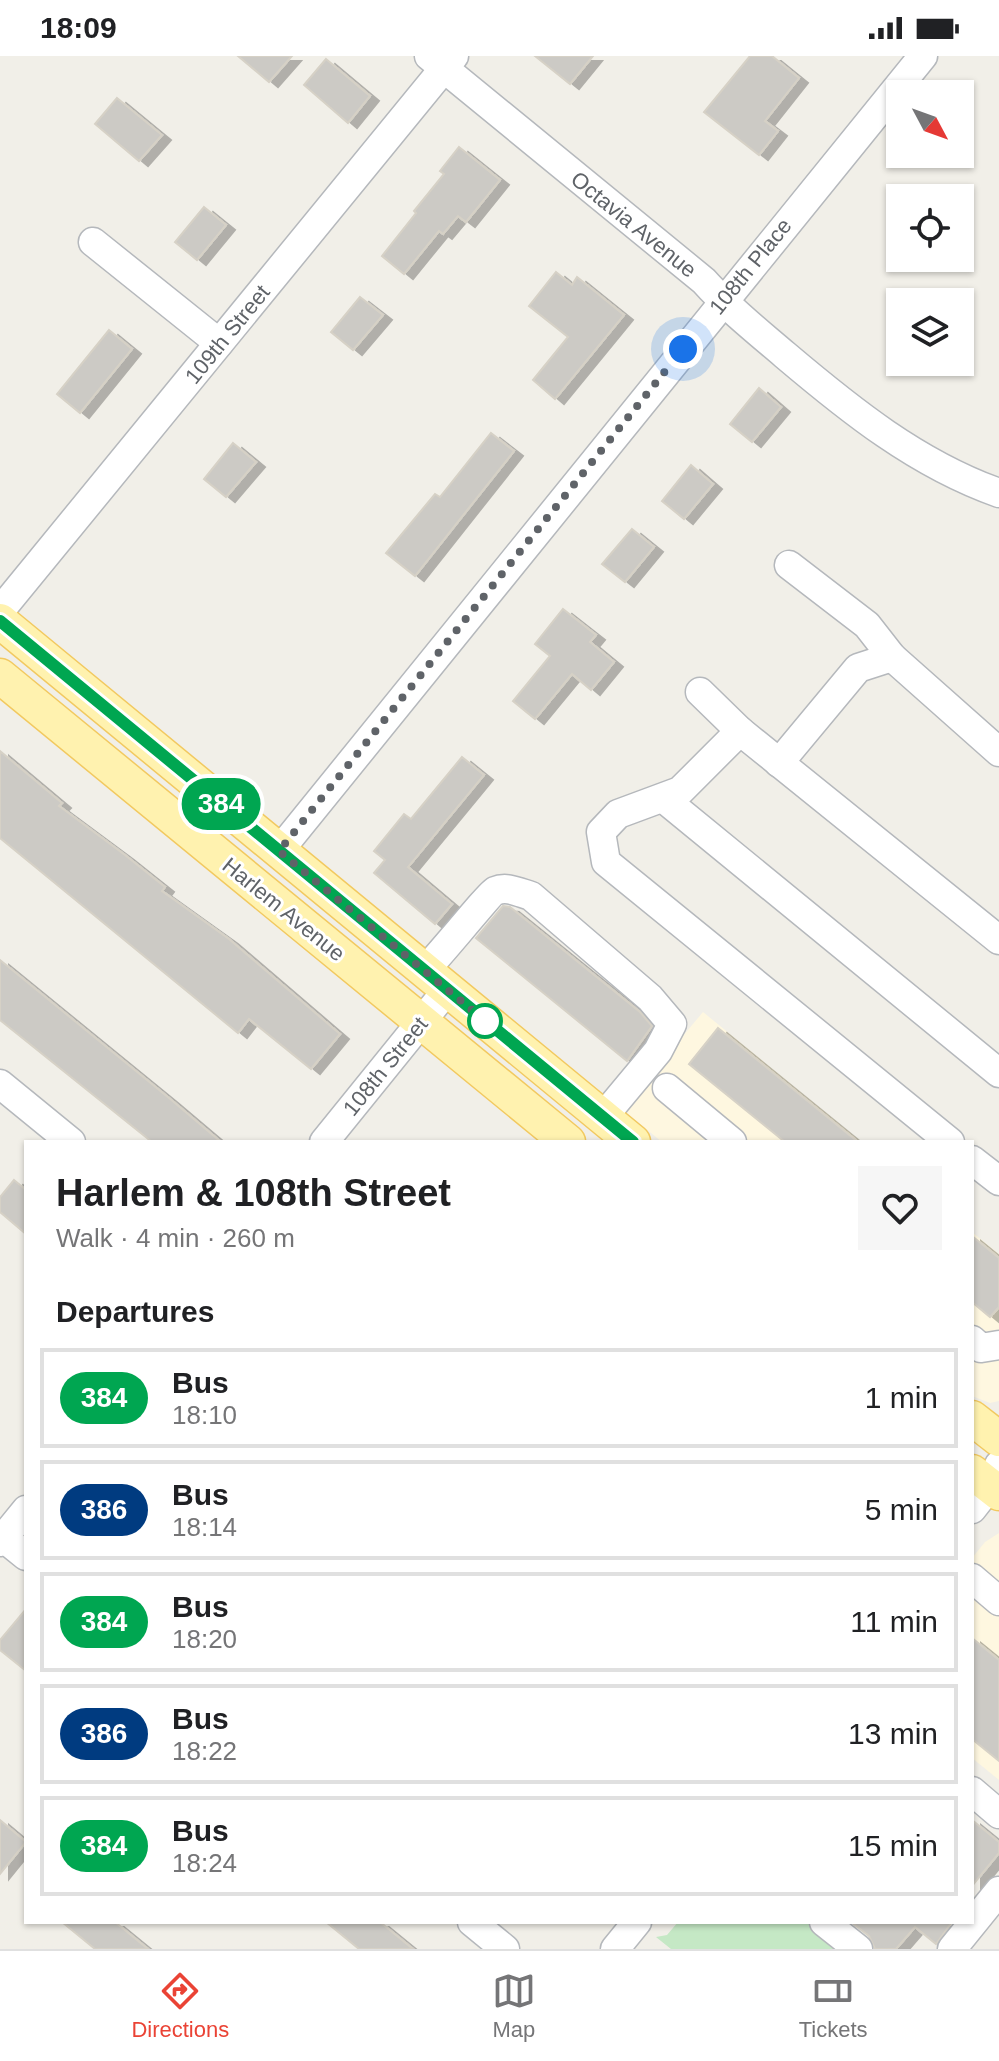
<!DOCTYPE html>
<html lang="en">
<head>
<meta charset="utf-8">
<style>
	body { margin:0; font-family:Helvetica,sans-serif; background:#f6f6f6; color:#202124; height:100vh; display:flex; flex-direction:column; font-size:30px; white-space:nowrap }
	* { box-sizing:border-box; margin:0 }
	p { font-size:26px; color:#757577 }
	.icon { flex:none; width:44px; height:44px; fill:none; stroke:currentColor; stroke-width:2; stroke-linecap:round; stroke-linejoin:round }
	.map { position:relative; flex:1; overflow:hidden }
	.side { position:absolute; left:24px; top:1084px; width:950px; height:784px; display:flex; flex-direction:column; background:#fff; border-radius:0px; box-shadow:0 2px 6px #0004 }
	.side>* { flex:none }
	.badge { padding:0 16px; border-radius:26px; font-size:28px; line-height:52px }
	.needle { width:52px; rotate:131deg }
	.buttons { position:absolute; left:886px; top:24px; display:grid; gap:16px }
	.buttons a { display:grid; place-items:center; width:88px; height:88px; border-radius:0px; background:#fff; box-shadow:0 2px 6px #0004; font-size:40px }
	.you { position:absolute; width:40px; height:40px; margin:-20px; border:6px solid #fff; border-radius:50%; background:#1a73e8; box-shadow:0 0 0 12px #1a73e833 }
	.map>.badge { position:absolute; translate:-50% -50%; box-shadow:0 0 0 4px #fff }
	h2 { padding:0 32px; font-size:30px; line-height:72px }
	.round { display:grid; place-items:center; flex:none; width:84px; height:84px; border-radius:0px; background:#f6f6f6 }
	.overview { display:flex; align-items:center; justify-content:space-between; height:136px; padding:0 32px }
	h1 { font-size:38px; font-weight:700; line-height:60px }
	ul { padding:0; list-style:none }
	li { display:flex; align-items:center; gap:24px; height:100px; margin:0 16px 12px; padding:0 16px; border:4px solid #e0e0e0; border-radius:0px }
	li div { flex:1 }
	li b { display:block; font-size:30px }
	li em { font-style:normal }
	li .badge { min-width:88px; font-weight:700; text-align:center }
	.status { display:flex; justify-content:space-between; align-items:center; height:56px; padding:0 40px; background:#fff; direction:ltr }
	.status svg { height:22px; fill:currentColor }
	.tabs { display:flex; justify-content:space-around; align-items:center; height:112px; border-top:2px solid #e0e0e0; background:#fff; font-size:22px; color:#757577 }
	.tabs a { display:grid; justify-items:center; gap:4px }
	.tabs .current { color:#ea4335 }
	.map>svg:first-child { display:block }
	.commercial { fill:#fef7e0 }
	.green { fill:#c5e8c5 }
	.building { fill:#cccac5; stroke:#d6d1c6; stroke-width:2; filter:url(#shadow) }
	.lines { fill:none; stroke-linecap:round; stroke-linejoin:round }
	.minor-casing { stroke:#b5b8bc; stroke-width:31 }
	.major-casing { stroke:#f2c960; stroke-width:37 }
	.minor { stroke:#fff; stroke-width:28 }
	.major { stroke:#fff2af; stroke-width:34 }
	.line-casing { stroke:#fff; stroke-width:18 }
	.line { stroke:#00a651; stroke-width:12 }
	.walk { stroke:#5f6368; stroke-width:8; stroke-dasharray:0 14.4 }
	.stop-dot { fill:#fff; stroke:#00a651; stroke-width:4 }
	.labels { text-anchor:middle; stroke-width:6; stroke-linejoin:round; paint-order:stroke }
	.street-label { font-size:22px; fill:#5f6368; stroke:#fff }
</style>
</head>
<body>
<div class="status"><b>18:09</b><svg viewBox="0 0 49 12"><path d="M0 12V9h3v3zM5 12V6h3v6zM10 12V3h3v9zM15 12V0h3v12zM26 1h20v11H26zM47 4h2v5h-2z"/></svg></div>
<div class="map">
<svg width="999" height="1893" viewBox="0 0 999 1893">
	<defs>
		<filter id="shadow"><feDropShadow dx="9" dy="5" stdDeviation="0" flood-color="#0004"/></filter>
	</defs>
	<rect width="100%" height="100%" fill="#f1efe8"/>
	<!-- commercial -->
	<g class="commercial">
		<path d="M703,956L862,1086H662L622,1053Z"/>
		<path d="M972,1176L999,1198V1345L990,1347L972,1340Z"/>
		<path d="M999,1477V1724L972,1702V1502L985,1486Z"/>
	</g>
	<!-- green -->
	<path class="green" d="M678,1866H809L844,1893H671L656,1881L667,1879Z"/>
	<!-- building -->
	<g class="building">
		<path d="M238,0H292L269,26Z"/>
		<path d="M535,0H593L570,28Z"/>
		<path d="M750,0H772L799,22L765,65L778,75L759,99L704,56Z"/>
		<path d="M326,3L370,40L348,67L304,29Z"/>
		<path d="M117,42L162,79L139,105L95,68Z"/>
		<path d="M459,91L500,124L466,166L458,160L443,178L439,175L404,218L382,200L416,157L414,155L444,118L440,115Z"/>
		<path d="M204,151L226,169L197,204L175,186Z"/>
		<path d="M556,216L572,229L577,221L624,259L555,343L533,324L568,281L529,250Z"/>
		<path d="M360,241L383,259L353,294L331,276Z"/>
		<path d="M109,274L132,293L80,357L57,338Z"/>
		<path d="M759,332L781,351L752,386L730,368Z"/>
		<path d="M491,377L514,395L415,520L386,497L435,438L440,441Z"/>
		<path d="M233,387L256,406L226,441L204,423Z"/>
		<path d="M691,409L713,428L684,463L662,445Z"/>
		<path d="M632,473L654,491L625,526L602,508Z"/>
		<path d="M563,553L596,579L590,586L614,606L591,634L572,618L535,663L513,645L550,600L535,588Z"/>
		<path d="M0,695L62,747L59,750L125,799L165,831L162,835L229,883L340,978L311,1013L249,963L238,977L0,782Z"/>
		<path d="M462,701L484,719L408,811L452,848L435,868L374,817L385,804L374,795L404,758L411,763Z"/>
		<path d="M503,850L510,851L640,956L652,970L627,1005L476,882Z"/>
		<path d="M0,904L169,1042L221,1086H152L0,964Z"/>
		<path d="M718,972L858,1086H785L689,1008Z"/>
		<path d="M14,1124L26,1134V1178L0,1156V1141Z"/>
		<path d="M972,1180L999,1202V1251L990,1261L972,1246Z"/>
		<path d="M26,1553V1615L0,1594V1584Z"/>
		<path d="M972,1582L999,1604V1705L972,1683Z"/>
		<path d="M0,1764L26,1786L0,1818Z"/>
		<path d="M972,1764L999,1786V1797L972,1830Z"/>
		<path d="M62,1866H115L148,1893H95Z"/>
		<path d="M326,1866H380L413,1893H359Z"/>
		<path d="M851,1866H952L936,1888L915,1871L896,1893H875L869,1880Z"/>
	</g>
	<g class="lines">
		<defs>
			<g id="minor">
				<path d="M429,0L704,225C728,252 757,275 785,299C850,354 917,408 999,437"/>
				<path d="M93,186L219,287"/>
				<path d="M789,509L867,569L892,601L999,696"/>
				<path d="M0,555L454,0"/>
				<path d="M700,636L740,675L999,884"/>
				<path d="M740,675L680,735L618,758L601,776L606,806L950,1086"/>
				<path d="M779,707L858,612L892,601"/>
				<path d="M663,742L999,1017"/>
				<path d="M279,795L923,0"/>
				<path d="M424,915C436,904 489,838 495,835C507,830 518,836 531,840L650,942L672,968L658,995L603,1061"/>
				<path d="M0,1028L71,1086"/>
				<path d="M667,1032L732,1086"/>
				<path d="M324,1086L447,934"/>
				<path d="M972,1104L999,1125"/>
				<path d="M972,1284L981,1292L999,1289"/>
				<path d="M972,1453L990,1430L999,1409"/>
				<path d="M0,1479L26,1500"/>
				<path d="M0,1486L26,1454"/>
				<path d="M972,1522L999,1545"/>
				<path d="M972,1735L999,1758"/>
				<path d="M472,1866L505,1893"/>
				<path d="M824,1866L858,1893"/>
				<path d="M615,1893L637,1866"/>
				<path d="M952,1893L999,1835"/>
			</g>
			<g id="major">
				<path d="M0,565L633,1086"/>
				<path d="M0,620L568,1086"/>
				<path d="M972,1362L999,1383"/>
				<path d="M972,1416L999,1437"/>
			</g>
		</defs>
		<!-- minor casing -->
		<use href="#minor" class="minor-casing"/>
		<!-- major casing -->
		<use href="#major" class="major-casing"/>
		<!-- minor -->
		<use href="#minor" class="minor"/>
		<!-- major -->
		<use href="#major" class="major"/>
	</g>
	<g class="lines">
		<defs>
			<path id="line" d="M0,565L633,1086"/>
		</defs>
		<!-- line casing -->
		<use href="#line" class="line-casing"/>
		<!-- line -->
		<use href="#line" class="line"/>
		<!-- walk -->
		<path class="walk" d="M485,965L495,973L279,795L683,293"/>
	</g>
	<!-- markers -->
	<circle class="stop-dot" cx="485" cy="965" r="16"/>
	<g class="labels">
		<!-- street labels -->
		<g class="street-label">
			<text transform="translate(634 168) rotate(39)" y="8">Octavia Avenue</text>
			<text transform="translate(750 210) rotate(-51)" y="8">108th Place</text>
			<text transform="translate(227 278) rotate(-51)" y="8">109th Street</text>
			<text transform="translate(284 853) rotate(39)" y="8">Harlem Avenue</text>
			<text transform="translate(385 1010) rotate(-51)" y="8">108th Street</text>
		</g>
	</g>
</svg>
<div class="buttons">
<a><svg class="needle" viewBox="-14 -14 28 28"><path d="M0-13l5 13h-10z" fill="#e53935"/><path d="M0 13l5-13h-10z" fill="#757577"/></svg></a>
<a><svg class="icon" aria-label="locate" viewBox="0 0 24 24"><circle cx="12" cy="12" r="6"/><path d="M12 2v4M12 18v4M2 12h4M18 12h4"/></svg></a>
<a><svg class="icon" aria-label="layers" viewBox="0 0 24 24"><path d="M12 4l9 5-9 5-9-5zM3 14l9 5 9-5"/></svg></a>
</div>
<div class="you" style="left:683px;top:293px"></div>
<b class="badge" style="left:221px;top:748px;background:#00a651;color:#fff">384</b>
<section class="side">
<div class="overview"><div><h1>Harlem &amp; 108th Street</h1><p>Walk · 4 min · 260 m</p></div><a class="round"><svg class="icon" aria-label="heart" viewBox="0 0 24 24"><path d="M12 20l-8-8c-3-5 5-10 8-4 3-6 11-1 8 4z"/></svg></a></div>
<h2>Departures</h2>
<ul>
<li><span class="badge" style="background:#00a651;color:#fff">384</span><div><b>Bus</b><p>18:10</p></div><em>1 min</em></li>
<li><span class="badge" style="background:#003b80;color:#fff">386</span><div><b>Bus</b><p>18:14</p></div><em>5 min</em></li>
<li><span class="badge" style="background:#00a651;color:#fff">384</span><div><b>Bus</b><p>18:20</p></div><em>11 min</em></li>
<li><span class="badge" style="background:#003b80;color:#fff">386</span><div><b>Bus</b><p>18:22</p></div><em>13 min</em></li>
<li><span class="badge" style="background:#00a651;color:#fff">384</span><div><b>Bus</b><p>18:24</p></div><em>15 min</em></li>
</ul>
</section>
</div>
<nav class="tabs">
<a class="current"><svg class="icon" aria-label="directions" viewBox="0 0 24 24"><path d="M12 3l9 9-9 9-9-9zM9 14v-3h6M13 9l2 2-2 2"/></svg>Directions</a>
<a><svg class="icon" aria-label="map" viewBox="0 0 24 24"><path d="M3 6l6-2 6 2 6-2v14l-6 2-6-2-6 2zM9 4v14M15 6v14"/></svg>Map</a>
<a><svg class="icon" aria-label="tickets" viewBox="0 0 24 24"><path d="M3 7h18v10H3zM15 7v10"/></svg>Tickets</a>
</nav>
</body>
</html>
